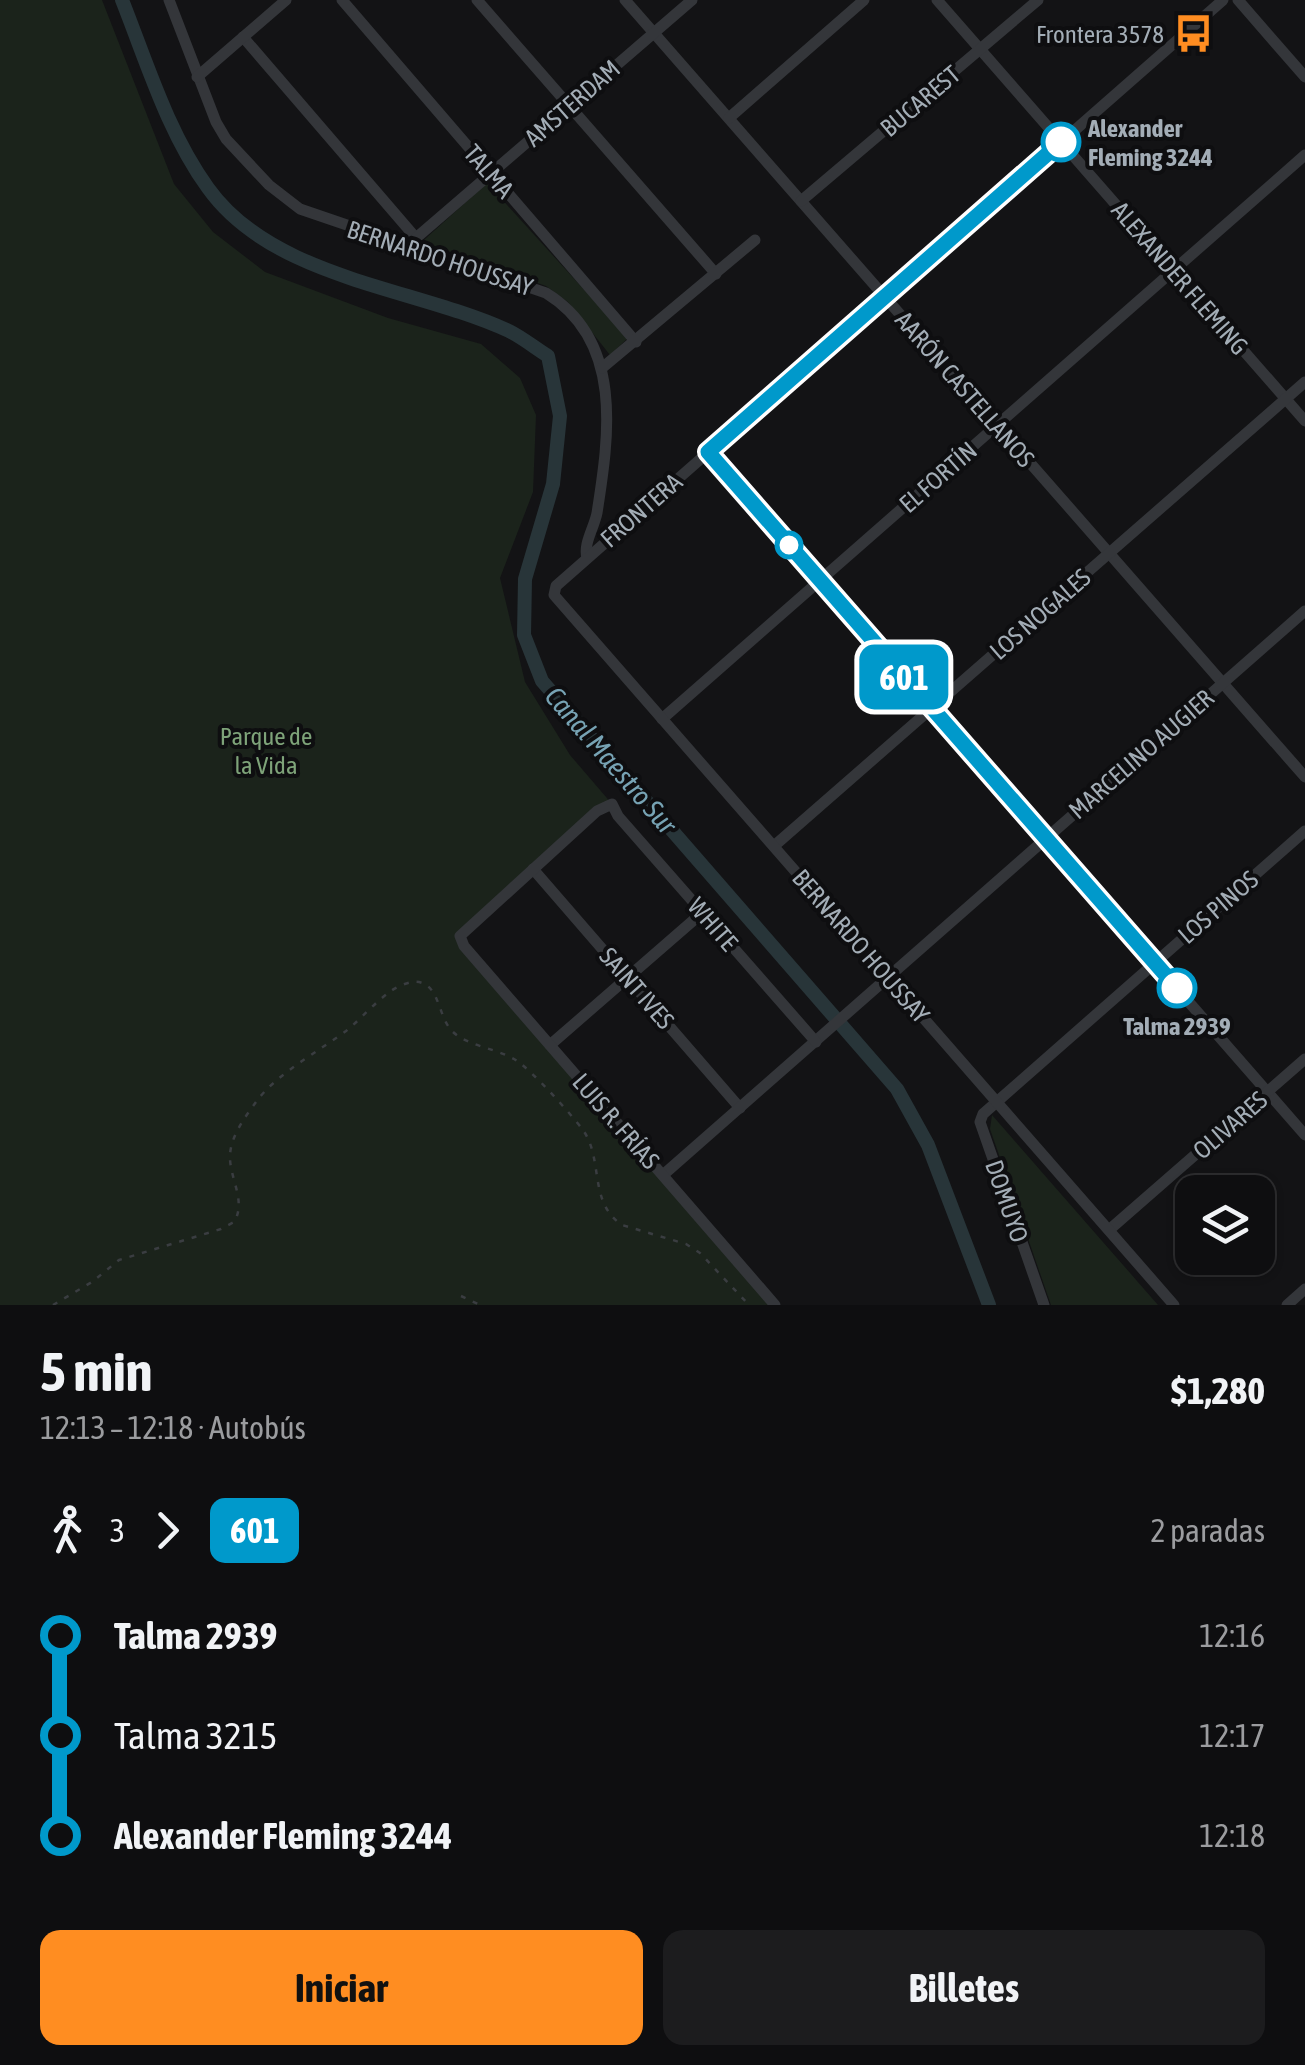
<!DOCTYPE html>
<html lang="es">
<head>
<meta charset="utf-8">
<style>
	body { margin:0; font-family:"Asap Condensed",sans-serif; background:#1c1c1e; color:#f1f3f6; height:100vh; display:flex; flex-direction:column; font-size:38px; white-space:nowrap }
	* { box-sizing:border-box; margin:0 }
	p { font-size:32px; color:#9b9c9f }
	.icon { flex:none; width:55px; height:55px; fill:none; stroke:currentColor; stroke-width:2; stroke-linecap:round; stroke-linejoin:round }
	.map { position:relative; height:1305px; overflow:hidden }
	.drawer { display:flex; flex-direction:column; background:#0e0e10; flex:1 }
	.drawer>* { flex:none }
	.badge { padding:0 20px; border-radius:15px; font-size:35px; line-height:65px }
	.fabs { position:absolute; left:1175px; top:1175px; display:grid; gap:20px }
	.fabs a { display:grid; place-items:center; width:100px; height:100px; border-radius:20px; background:#0e0e10; box-shadow:0 2px 8px #0004,0 0 0 2px #2e2e30; font-size:50px }
	.map>.badge { position:absolute; translate:-50% -50%; box-shadow:0 0 0 5px #fff }
	.legs { display:flex; align-items:center; gap:15px; height:110px; padding:0 40px; font-size:32px }
	.legs p { margin-inline-start:auto }
	.headline { display:flex; align-items:center; justify-content:space-between; height:170px; padding:0 40px }
	h1 { font-size:55px; font-weight:700; line-height:75px }
	.cta { display:flex; gap:20px; margin-top:auto; padding:20px 40px }
	.cta a { flex:1; height:115px; border-radius:20px; background:#ff8d21; color:#111; font-size:40px; font-weight:700; line-height:115px; text-align:center }
	.cta a+a { background:#1c1c1e; color:#f1f3f6 }
	ul { padding:0 40px; list-style:none }
	li { display:flex; align-items:center; gap:35px; height:100px; font-size:38px }
	li i { display:grid; place-items:center; width:15px; height:100%; margin:0 12px; background:currentColor }
	li i::after { content:''; width:25px; height:25px; margin:-12px; border:8px solid; border-radius:50%; background:#0e0e10 }
	li p { margin-inline-start:auto }
	li:first-child i { background:linear-gradient(#0000 50%,currentColor 0) }
	li:last-child i { background:linear-gradient(currentColor 50%,#0000 0) }
	.map>svg:first-child { display:block }
	.green { fill:#1b231b }
	.lines { fill:none; stroke-linecap:round; stroke-linejoin:round }
	.canal { stroke:#283539; stroke-width:14 }
	.path { stroke:#3a3d41; stroke-width:2.5; stroke-dasharray:5 8; stroke-linecap:butt }
	.street { stroke:#34363a; stroke-width:11 }
	.line-1-casing { stroke:#fff; stroke-width:22 }
	.line-1 { stroke:#0099cb; stroke-width:15 }
	.stop-1-dot { fill:#fff; stroke:#0099cb; stroke-width:5 }
	.labels { text-anchor:middle; stroke-width:8; stroke-linejoin:round; paint-order:stroke }
	.poi-label { font-size:25px; fill:#a3adb6; stroke:#0e0e10; text-anchor:end }
	.street-label { font-size:25px; fill:#a3adb6; stroke:#0e0e10 }
	.stop-label { font-size:25px; font-weight:bold; fill:#a3adb6; stroke:#0e0e10; text-anchor:start }
	.park-label { font-size:25px; fill:#7ea379; stroke:#0e0e10 }
	.water-label { font-size:28px; font-style:italic; fill:#77a3b4; stroke:#0e0e10 }
</style>
</head>
<body>
<div class="map">
<svg width="1305" height="1305" viewBox="0 0 1305 1305">
	<rect width="100%" height="100%" fill="#131315"/>
	<!-- green -->
	<g class="green">
		<path d="M0,0H102L174,184L213,232L265,272L388,318L481,344L520,378L536,415L533,492L500,578L525,682L570,755L612,804L460,936L775,1305H0Z"/>
		<path d="M487,183L628,338L610,355L568,302L546,286L431,245L424,240Z"/>
		<path d="M992,1115L1158,1305H1051L990,1129Z"/>
	</g>
	<g class="lines">
		<!-- canal -->
		<path class="canal" d="M122,0C147,63 168,133 208,188C273,279 414,287 509,331C523,338 535,348 548,356L560,416L553,484L525,579L524,635L542,681L897,1089L928,1145L989,1305"/>
		<!-- path -->
		<g class="path">
			<path d="M461,1296L480,1305"/>
			<path d="M53,1305L92,1282L119,1260L221,1229L234,1222C247,1201 229,1178 230,1155C231,1136 245,1117 256,1102C275,1075 319,1051 346,1031C361,1019 375,1002 391,991C396,987 406,983 412,982C440,979 437,1016 452,1031C467,1046 495,1048 514,1059C530,1068 571,1114 583,1130C604,1160 588,1202 622,1225L686,1244L700,1253L749,1305"/>
		</g>
		<!-- street -->
		<g class="street">
			<path d="M169,0L216,122L226,139L269,185L300,209L546,293C624,341 609,436 597,513C594,528 583,544 587,558"/>
			<path d="M342,0L636,342"/>
			<path d="M477,0L716,274"/>
			<path d="M625,0L1305,777"/>
			<path d="M937,0L1305,421"/>
			<path d="M1238,0L1305,77"/>
			<path d="M243,37L416,238"/>
			<path d="M197,77L286,0"/>
			<path d="M729,118L864,0"/>
			<path d="M801,201L1038,0"/>
			<path d="M413,249L416,238L692,0"/>
			<path d="M602,368L755,240"/>
			<path d="M708,452L1305,1135"/>
			<path d="M662,719L1305,155"/>
			<path d="M774,846L1305,382"/>
			<path d="M533,869L740,1108"/>
			<path d="M550,1045L703,912"/>
			<path d="M663,1175L1305,611"/>
			<path d="M1109,1230L1305,1059"/>
			<path d="M775,1305L464,946L460,936L597,811L612,804L618,816L816,1042"/>
			<path d="M1044,1305L980,1122L983,1114L1305,831"/>
			<path d="M1174,1305L554,595L556,586L1223,0"/>
			<path d="M1287,1305L1305,1289"/>
		</g>
	</g>
	<g class="lines">
		<defs>
			<path id="line-1" d="M1061,142L708,452L1177,988"/>
		</defs>
		<!-- line-1 casing -->
		<use href="#line-1" class="line-1-casing"/>
		<!-- line-1 -->
		<use href="#line-1" class="line-1"/>
	</g>
	<!-- icons -->
	<defs>
		<symbol id="bus-bare" viewBox="-9 -9 18 18"><path d="M-5-6H5V4H4V6H2V4H-2V6H-4V4H-5ZM-3.5-4V0h7V-4ZM-3.5 1.2v1.5H-2V1.2ZM2 1.2v1.5H3.5V1.2Z" fill="#ff8d21" stroke="#0e0e10" stroke-width="2.5" paint-order="stroke"/></symbol>
	</defs>
	<g fill-rule="evenodd">
		<use href="#bus-bare" x="1166" y="6" width="55" height="55"/>
	</g>
	<!-- markers -->
	<g class="stop-1-dot">
		<circle cx="1061" cy="142" r="18"/>
		<circle cx="789" cy="545" r="12"/>
		<circle cx="1177" cy="988" r="18"/>
	</g>
	<g class="labels">
		<!-- poi labels -->
		<g class="poi-label">
			<text x="1164" y="43">Frontera 3578</text>
		</g>
		<!-- street labels -->
		<g class="street-label">
			<text transform="translate(920 101) rotate(-40)" y="9">BUCAREST</text>
			<text transform="translate(572 103) rotate(-41)" y="9">AMSTERDAM</text>
			<text transform="translate(489 171) rotate(49)" y="9">TALMA</text>
			<text transform="translate(440 258) rotate(18)" y="9">BERNARDO HOUSSAY</text>
			<text transform="translate(1180 278) rotate(49)" y="9">ALEXANDER FLEMING</text>
			<text transform="translate(965 389) rotate(49)" y="9">AARÓN CASTELLANOS</text>
			<text transform="translate(938 477) rotate(-41)" y="9">EL FORTÍN</text>
			<text transform="translate(641 510) rotate(-41)" y="9">FRONTERA</text>
			<text transform="translate(1040 614) rotate(-41)" y="9">LOS NOGALES</text>
			<text transform="translate(1141 754) rotate(-41)" y="9">MARCELINO AUGIER</text>
			<text transform="translate(1218 907) rotate(-41)" y="9">LOS PINOS</text>
			<text transform="translate(713 924) rotate(49)" y="9">WHITE</text>
			<text transform="translate(861 946) rotate(49)" y="9">BERNARDO HOUSSAY</text>
			<text transform="translate(637 988) rotate(49)" y="9">SAINT IVES</text>
			<text transform="translate(616 1121) rotate(49)" y="9">LUIS R. FRÍAS</text>
			<text transform="translate(1230 1125) rotate(-41)" y="9">OLIVARES</text>
			<text transform="translate(1007 1201) rotate(71)" y="9">DOMUYO</text>
		</g>
		<!-- stop labels -->
		<g class="stop-label">
			<text x="1088" y="137">Alexander<tspan x="1088" dy="29">Fleming 3244</tspan></text>
			<text x="1177" y="1035" text-anchor="middle">Talma 2939</text>
		</g>
		<!-- park labels -->
		<g class="park-label">
			<text x="266" y="745">Parque de<tspan x="266" dy="29">la Vida</tspan></text>
		</g>
		<!-- water labels -->
		<g class="water-label">
			<text transform="translate(611 760) rotate(49)" y="10">Canal Maestro Sur</text>
		</g>
	</g>
</svg>
<div class="fabs">
<a><svg class="icon" aria-label="layers" viewBox="0 0 24 24"><path d="M12 4l9 5-9 5-9-5zM3 14l9 5 9-5"/></svg></a>
</div>
<b class="badge" style="left:904px;top:677px;background:#0099cb;color:#fff">601</b>
</div>
<section class="drawer">
<div class="headline"><div><h1>5 min</h1><p>12:13 – 12:18 · Autobús</p></div><b>$1,280</b></div>
<div class="legs"><svg class="icon" aria-label="walk" viewBox="0 0 24 24"><circle cx="13" cy="4" r="2"/><path d="M13 8l-2 6 4 7M11 14l-3 7M7 12l3-4h3l4 4"/></svg>3<svg class="icon" aria-label="forward" viewBox="0 0 24 24"><path d="M9 5l7 7-7 7"/></svg><b class="badge" style="background:#0099cb;color:#fff">601</b><p>2 paradas</p></div>
<ul>
<li><i style="color:#0099cb"></i><b>Talma 2939</b><p>12:16</p></li>
<li><i style="color:#0099cb"></i><span>Talma 3215</span><p>12:17</p></li>
<li><i style="color:#0099cb"></i><b>Alexander Fleming 3244</b><p>12:18</p></li>
</ul>
<div class="cta"><a>Iniciar</a><a>Billetes</a></div>
</section>
</body>
</html>
